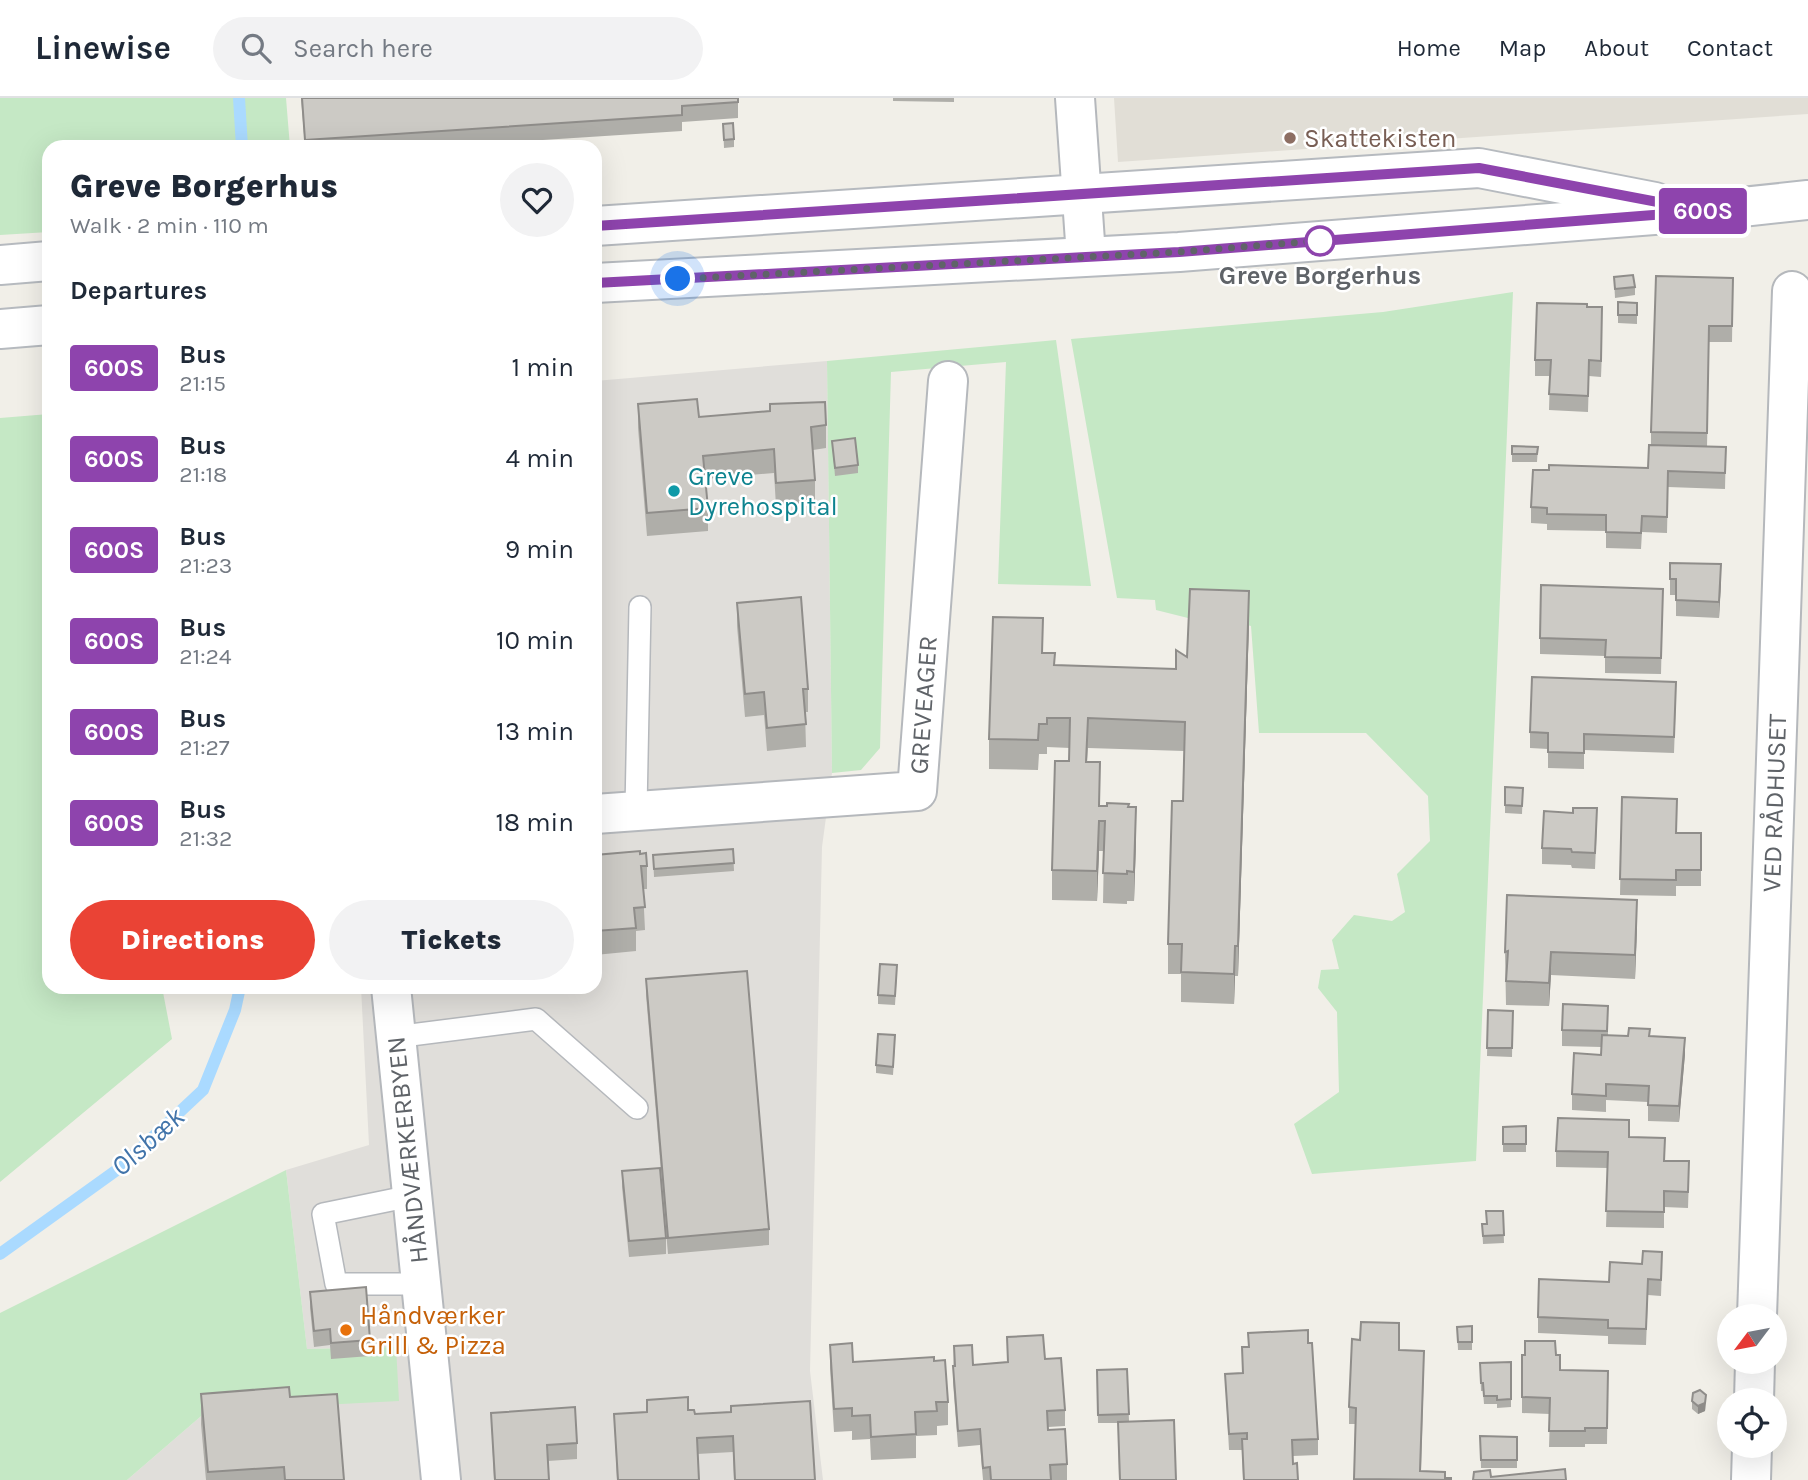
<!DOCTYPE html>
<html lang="en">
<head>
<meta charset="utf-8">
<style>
	body { margin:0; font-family:Karla,sans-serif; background:#f2f2f3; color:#1f2937; height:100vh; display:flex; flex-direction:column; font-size:26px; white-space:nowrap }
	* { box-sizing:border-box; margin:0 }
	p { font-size:23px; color:#747a83 }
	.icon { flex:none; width:38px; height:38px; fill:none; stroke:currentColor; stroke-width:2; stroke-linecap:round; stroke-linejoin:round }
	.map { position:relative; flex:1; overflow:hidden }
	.panel { position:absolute; left:42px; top:42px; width:560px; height:854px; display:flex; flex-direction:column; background:#fff; border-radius:21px; box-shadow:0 7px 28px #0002 }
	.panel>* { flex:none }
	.badge { padding:0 14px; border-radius:5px; font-size:24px; line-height:46px }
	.needle { width:46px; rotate:238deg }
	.buttons { position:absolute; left:1717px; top:1206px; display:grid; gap:14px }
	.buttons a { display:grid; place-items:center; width:70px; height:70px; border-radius:50%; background:#fff; box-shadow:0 7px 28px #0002; font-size:35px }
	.you { position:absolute; width:35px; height:35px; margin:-18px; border:5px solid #fff; border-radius:50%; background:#1a73e8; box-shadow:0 0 0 10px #1a73e833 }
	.map>.badge { position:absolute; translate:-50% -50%; box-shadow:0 0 0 4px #fff }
	h2 { padding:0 28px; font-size:26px; line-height:63px }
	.round { display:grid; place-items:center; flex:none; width:74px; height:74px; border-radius:37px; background:#f2f2f3 }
	.headline { display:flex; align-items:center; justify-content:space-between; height:119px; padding:0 28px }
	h1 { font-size:33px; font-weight:800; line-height:52px }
	.button { display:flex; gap:14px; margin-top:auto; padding:14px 28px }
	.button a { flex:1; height:80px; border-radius:42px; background:#ea4335; color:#fff; font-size:28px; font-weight:800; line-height:80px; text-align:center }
	.button a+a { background:#f2f2f3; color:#1f2937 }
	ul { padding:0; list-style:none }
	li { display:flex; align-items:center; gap:21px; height:91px; padding:0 28px }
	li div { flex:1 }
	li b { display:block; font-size:26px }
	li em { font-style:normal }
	li .badge { min-width:77px; font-weight:700; text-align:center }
	header { display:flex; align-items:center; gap:42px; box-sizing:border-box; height:98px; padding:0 35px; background:#fff; border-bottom:2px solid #e0e1e3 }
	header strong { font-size:33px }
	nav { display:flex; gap:38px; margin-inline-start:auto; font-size:24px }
	.search { width:490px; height:63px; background:#f2f2f3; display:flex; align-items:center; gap:18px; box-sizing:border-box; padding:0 24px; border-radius:38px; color:#747a83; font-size:26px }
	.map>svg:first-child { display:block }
	.industrial { fill:#e0deda }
	.education { fill:#e1ded6 }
	.green { fill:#c5e8c5 }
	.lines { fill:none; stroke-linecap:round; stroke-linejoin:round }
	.stream { stroke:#aadaff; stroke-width:12 }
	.lane-casing { stroke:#b5b8bc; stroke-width:24 }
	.street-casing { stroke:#b5b8bc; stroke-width:42 }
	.secondary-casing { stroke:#b6babf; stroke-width:42 }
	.lane { stroke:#fff; stroke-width:21 }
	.street { stroke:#fff; stroke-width:38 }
	.secondary { stroke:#fff; stroke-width:38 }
	.wall { fill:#afaea9 }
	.shaded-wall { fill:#8f8d8a }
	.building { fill:#cccac5; stroke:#8f8d8a; stroke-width:2 }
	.line-casing { stroke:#fff; stroke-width:16 }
	.line { stroke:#8e44ad; stroke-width:10 }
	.walk { stroke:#5f6368; stroke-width:7; stroke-dasharray:0 12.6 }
	.education-dot { fill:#8d6e63; stroke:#fff; stroke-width:2.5 }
	.stop-dot { fill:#fff; stroke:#8e44ad; stroke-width:3.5 }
	.culture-dot { fill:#0f9aa8; stroke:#fff; stroke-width:2.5 }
	.food-dot { fill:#e8710a; stroke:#fff; stroke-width:2.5 }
	.labels { text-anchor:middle; stroke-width:5; stroke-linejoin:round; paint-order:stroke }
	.education-label { font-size:26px; fill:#785e54; stroke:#fff; text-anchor:start }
	.stop-label { font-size:26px; font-weight:bold; fill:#5f6368; stroke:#fff }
	.culture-label { font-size:26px; fill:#0d838f; stroke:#fff; text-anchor:start }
	.street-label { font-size:26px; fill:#5f6368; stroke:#fff }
	.food-label { font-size:26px; fill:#c56008; stroke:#fff; text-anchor:start }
	.water-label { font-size:28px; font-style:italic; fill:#4174aa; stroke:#fff }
</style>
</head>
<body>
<header>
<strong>Linewise</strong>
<div class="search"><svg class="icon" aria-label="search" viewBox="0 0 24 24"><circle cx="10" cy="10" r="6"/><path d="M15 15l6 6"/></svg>Search here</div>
<nav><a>Home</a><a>Map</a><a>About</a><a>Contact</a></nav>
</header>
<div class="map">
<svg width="1808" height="1382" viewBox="0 0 1808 1382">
	<rect width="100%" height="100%" fill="#f1efe8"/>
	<!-- industrial -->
	<path class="industrial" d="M827,263L832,675L822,749L810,1273L823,1382H127L207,1313L396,1249L307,1251L286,1072L369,1047L361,889H595V283Z"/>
	<!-- education -->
	<path class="education" d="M1114,0H1808V16L1118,64Z"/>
	<!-- green -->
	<g class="green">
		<path d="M0,0H286L290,49H49V134L0,137Z"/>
		<path d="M1513,194L1476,1063L1312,1076L1294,1026L1339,994L1337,914L1318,890L1321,872L1339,871L1332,842L1354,817L1392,823L1405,814L1397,776L1430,743L1428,698L1366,635H1259L1251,528L1215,519L1192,521L1156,512L1155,502L1117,500L1071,241L1383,214Z"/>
		<path d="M1056,242L1091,488L998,486L1006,264L891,274L880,650L861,672L832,675L827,263Z"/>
		<path d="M49,316V889H162L172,941L0,1084V320Z"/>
		<path d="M286,1072L307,1251L396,1249L399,1303L207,1313L127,1382H0V1215Z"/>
	</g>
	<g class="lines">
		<!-- stream -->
		<g class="stream">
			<path d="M239,0L242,49"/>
			<path d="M0,1156L121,1069L203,992L235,912L240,889"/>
		</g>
		<defs>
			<g id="lane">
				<path d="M636,711L640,509"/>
				<path d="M395,939L536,921L637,1010"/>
				<path d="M411,1098L323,1116L336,1186H421"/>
			</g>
			<g id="street">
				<path d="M1075,0L1086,158"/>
				<path d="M595,716L917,693L948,283"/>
				<path d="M391,889L441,1382"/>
				<path d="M1757,1218L1792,193"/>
				<path d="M1754,1302L1755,1264"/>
				<path d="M1751,1382L1752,1348"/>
			</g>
			<g id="secondary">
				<path d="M595,128L1479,70L1655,104"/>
				<path d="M0,167L49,163"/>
				<path d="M595,185L1179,154L1705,113L1808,102"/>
				<path d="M0,231L49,227"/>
			</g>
		</defs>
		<!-- lane casing -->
		<use href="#lane" class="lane-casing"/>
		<!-- street casing -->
		<use href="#street" class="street-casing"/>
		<!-- secondary casing -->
		<use href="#secondary" class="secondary-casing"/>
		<!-- lane -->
		<use href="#lane" class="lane"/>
		<!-- street -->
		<use href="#street" class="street"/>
		<!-- secondary -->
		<use href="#secondary" class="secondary"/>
	</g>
	<!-- wall -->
	<g class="wall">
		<path d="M301,0H738V20L682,24V33L436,49H305Z"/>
		<path d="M893,0H954V4L893,3Z"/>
		<path d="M723,26L734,41V49L724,50Z"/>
		<path d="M1614,179L1635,189V197L1615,200Z"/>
		<path d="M1733,180L1732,244H1709L1707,349H1726L1725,391L1668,389L1667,435L1642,434L1641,451L1606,450V433L1547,432V426L1531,425V409L1549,372L1648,370L1651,347V334Z"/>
		<path d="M1618,204L1637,205V226L1618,225Z"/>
		<path d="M1587,209L1602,254L1601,279L1589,278L1588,314L1549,312L1550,278H1535V262Z"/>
		<path d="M638,306L699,319L826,327V350L813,352L815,382V405L776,408L774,375L705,381L708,410V433L647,438L638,330Z"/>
		<path d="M832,343L858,367V375L835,378Z"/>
		<path d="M1512,348L1538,349L1537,364H1512Z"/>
		<path d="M1670,465L1721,482L1719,520L1676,518V497H1670Z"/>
		<path d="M1663,491L1661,576L1605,575V558L1540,556V540Z"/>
		<path d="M737,505L808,591V614H805L806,649L767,653L764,617L745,619L737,528Z"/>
		<path d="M1249,523L1238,878H1235L1234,906L1181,904V876H1168V846L1183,703L1184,653L1088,650L1087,664L1100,708L1129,709L1136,739L1134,803H1127V806L1103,805L1104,753H1099L1097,803L1052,802V772L1069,663L1070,650L1047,649V656H1039L1038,672L989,671V641L1043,555L1055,567L1176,571L1187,559Z"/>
		<path d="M1676,600L1674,655L1584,652V671L1548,670V651L1530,650V634Z"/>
		<path d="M1505,689L1523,690L1522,716L1505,715Z"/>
		<path d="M1622,699L1677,735H1701V788H1676V798L1620,797Z"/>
		<path d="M1597,726L1595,771L1572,770L1571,767L1542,766V750Z"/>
		<path d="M733,751L734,773L654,779L653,757Z"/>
		<path d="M640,756L647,768V791H643L645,832L636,833V853L595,857V757Z"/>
		<path d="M1637,826L1635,881L1551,877L1549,908L1506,907L1505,854Z"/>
		<path d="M897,875L895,907L878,906V897Z"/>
		<path d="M646,881L769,1131V1147L668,1156L646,897Z"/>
		<path d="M1608,908V937L1650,938L1685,956L1679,1024L1648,1023V1004L1606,1002V1014L1572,1012V996L1601,957V949L1562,948V932Z"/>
		<path d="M1488,912L1513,913L1512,959L1487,958Z"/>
		<path d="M895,945L893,977L876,975V967Z"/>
		<path d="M1526,1028V1054H1503V1029Z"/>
		<path d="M1629,1039L1689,1079L1688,1110L1664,1109V1130L1606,1129L1608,1070L1556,1069V1053Z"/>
		<path d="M622,1073L666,1140V1156L629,1159L622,1089Z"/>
		<path d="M1503,1113L1504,1145L1483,1146L1482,1126H1486Z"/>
		<path d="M1662,1170L1661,1198L1648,1197L1646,1247L1608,1246V1238L1538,1235V1219Z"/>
		<path d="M310,1194L370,1242V1258L331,1261L330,1247L314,1249L310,1210Z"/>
		<path d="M1472,1228V1252H1458L1457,1229Z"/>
		<path d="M1248,1235L1318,1341V1357L1293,1358V1366L1298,1382H1243L1242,1352H1229L1225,1276L1242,1275V1249H1248Z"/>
		<path d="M1007,1239L1045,1261L1065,1312V1328L1048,1329V1332L1067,1366V1382H983L980,1347L958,1349L953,1284L954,1248L973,1267L1007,1264Z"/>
		<path d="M830,1247L853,1264L934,1263L948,1304V1327L937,1328V1337L916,1338V1360L871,1362L870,1341L852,1342V1333L834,1334L830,1270Z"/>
		<path d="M1399,1252L1424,1269L1421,1373L1451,1382H1354L1355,1326H1349V1309Z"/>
		<path d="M1522,1257H1556L1560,1272L1608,1273L1607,1346H1585V1349H1549L1550,1316L1522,1315Z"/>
		<path d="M1511,1264V1309L1497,1310V1306H1484L1483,1293H1481L1480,1265Z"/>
		<path d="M1127,1271L1129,1323L1176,1382H1119L1118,1325H1098L1097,1272Z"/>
		<path d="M201,1296L290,1299L344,1382H206L201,1326Z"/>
		<path d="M1692,1303L1706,1306L1705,1313L1698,1316L1692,1311Z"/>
		<path d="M688,1312L695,1316L815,1382H734L733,1354L697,1356L699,1382H617L614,1316Z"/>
		<path d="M491,1315L577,1345V1361L548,1363L549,1382H494Z"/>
		<path d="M1480,1338L1517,1339V1370H1481Z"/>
	</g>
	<!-- shaded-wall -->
	<g class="shaded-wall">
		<path d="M1721,466V482L1719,520V504Z"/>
		<path d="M1249,493V523L1238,878V848Z"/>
		<path d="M1136,709V739L1134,803V774Z"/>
		<path d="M1099,723V753L1097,803V773Z"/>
		<path d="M1637,802V826L1635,881V857Z"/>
		<path d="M1235,848V878L1234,906V876Z"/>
		<path d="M1551,854V877L1549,908V885Z"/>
		<path d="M1685,940V956L1679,1024V1008Z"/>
		<path d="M1706,1297L1705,1313L1698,1316V1308Z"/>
	</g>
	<!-- building -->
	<g class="building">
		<path d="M302,0H738V4L682,8V17L305,42Z"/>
		<path d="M733,25L734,41L724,42L723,26Z"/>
		<path d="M1633,177L1635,189L1615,191L1614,179Z"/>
		<path d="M1656,178L1733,180L1732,228H1709L1707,335L1651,334Z"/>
		<path d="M1618,204L1637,205V217H1618Z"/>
		<path d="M1537,205L1587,206V209H1602L1601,263L1589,262L1588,298L1549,296L1551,262H1535Z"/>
		<path d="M697,301L699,319L770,313V306L825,304L826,327L811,329L815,382L776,385L774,351L703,358L708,410L647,415L638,306Z"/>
		<path d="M855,340L858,367L835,370L832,343Z"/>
		<path d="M1649,347L1726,349L1725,375L1668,373L1667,419L1642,418L1641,435L1606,434V417L1547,416V410L1531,409L1533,372H1549V367L1648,370Z"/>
		<path d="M1512,348L1538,349L1537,356H1512Z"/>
		<path d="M1670,465L1721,466L1719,504L1676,502V481H1670Z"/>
		<path d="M1541,487L1663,491L1661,560L1605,559L1606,542L1540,540Z"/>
		<path d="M1190,491L1249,493L1238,848H1235L1234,876L1181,874L1182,846H1168L1172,703H1183L1185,624L1088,620L1086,664H1100L1099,708H1107V705L1129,706L1128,709H1136L1134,774L1127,773V776L1103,775L1105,723H1099L1097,773L1052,772L1055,663H1069L1070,620H1047V626H1039L1038,642L989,641L993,519L1043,520L1042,555H1055L1054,567L1176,571V552L1187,559Z"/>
		<path d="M801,499L808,591H803L806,626L767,630L764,594L745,596L737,505Z"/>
		<path d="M1532,579L1676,584L1674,639L1584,636V655L1548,654V635L1530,634Z"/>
		<path d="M1505,689L1523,690L1522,708L1505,707Z"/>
		<path d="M1622,699L1677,701L1676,735H1701V772H1676V782L1620,781Z"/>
		<path d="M1573,710H1597L1595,755L1572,754L1571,751L1542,750L1544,713L1573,715Z"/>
		<path d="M733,751L734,765L654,771L653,757Z"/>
		<path d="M640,753V756L646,755L647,768H641L645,809L634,810L636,830L595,833V757Z"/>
		<path d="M1507,797L1637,802L1635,857L1551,854L1549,885L1506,883L1508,853L1505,854Z"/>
		<path d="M880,866L897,867L895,898L878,897Z"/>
		<path d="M747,873L769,1131L668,1140L646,881Z"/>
		<path d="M1563,906L1608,908L1607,933L1562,932Z"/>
		<path d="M1488,912L1513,913L1512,950H1487Z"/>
		<path d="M1629,930L1650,931L1649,938L1685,940L1679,1008L1648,1007L1649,988L1606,986V998L1572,996L1574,955L1601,957L1602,937L1628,938Z"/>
		<path d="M878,936L895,937L893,969L876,967Z"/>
		<path d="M1558,1020L1629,1022V1039L1665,1040L1664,1063H1689L1688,1094L1664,1093V1114L1606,1113L1608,1054L1556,1053Z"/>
		<path d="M1526,1028V1046H1503V1029Z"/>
		<path d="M660,1070L666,1140L629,1143L622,1073Z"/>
		<path d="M1486,1113H1503L1504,1137L1483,1138L1482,1126H1487Z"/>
		<path d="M1643,1153L1662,1154L1661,1182L1648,1181L1646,1231L1608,1230V1222L1538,1219L1539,1181L1609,1184L1610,1164L1642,1166Z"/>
		<path d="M366,1189L370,1242L331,1245L330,1231L314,1233L310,1194Z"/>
		<path d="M1361,1224L1399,1225V1252L1424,1253L1420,1373L1445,1374V1380H1451V1382L1354,1381L1356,1310L1349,1309L1352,1241L1360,1242Z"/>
		<path d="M1472,1228V1244H1458L1457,1229Z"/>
		<path d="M1308,1232V1245H1312L1318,1341L1292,1342L1293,1366L1297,1365L1298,1382H1244L1242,1341H1247V1335L1229,1336L1225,1276L1243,1275L1242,1249H1249L1248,1235Z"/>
		<path d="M1043,1237L1045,1261L1061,1260L1065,1312L1047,1313L1048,1332L1065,1331L1067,1366L1050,1367L1051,1382H991L990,1369L983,1370L980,1331L958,1333L953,1268H955L954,1248L972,1247L973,1267L1008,1264L1007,1239Z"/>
		<path d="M1525,1243H1555L1556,1257H1560V1272L1608,1273L1607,1330H1585V1333H1549L1550,1300L1522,1299V1257H1525Z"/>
		<path d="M852,1245L853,1264L934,1259V1263L945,1262L948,1304H936L937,1313L915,1314L916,1336L871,1339L870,1317L852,1318V1310L834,1311L830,1247Z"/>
		<path d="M1511,1264V1301L1497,1302V1298H1484L1483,1285H1481L1480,1265Z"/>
		<path d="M1127,1271L1129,1316L1098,1317L1097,1272Z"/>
		<path d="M289,1289L290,1299L337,1296L344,1382H285L284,1369L208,1374L201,1296Z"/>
		<path d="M1700,1292L1706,1297L1705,1305L1698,1308L1692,1303L1693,1295Z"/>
		<path d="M688,1299V1312H694L695,1316L731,1314V1308L810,1303L815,1382H735L733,1338L697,1340L699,1382H618L614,1316L647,1314V1302Z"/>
		<path d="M575,1309L577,1345L547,1347L549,1382H495L491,1315Z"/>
		<path d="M1174,1322L1176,1382H1120L1118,1324Z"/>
		<path d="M1480,1338L1517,1339V1362H1481Z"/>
		<path d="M1565,1371L1566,1382H1473L1474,1374L1490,1372L1491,1379Z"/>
	</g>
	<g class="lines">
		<defs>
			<path id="line" d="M595,128L1479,70L1705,113L1179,154L595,185"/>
		</defs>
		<!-- line casing -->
		<use href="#line" class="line-casing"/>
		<!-- line -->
		<use href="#line" class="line"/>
		<!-- walk -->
		<path class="walk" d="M678,181L1179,154L1328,142L1320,143"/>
	</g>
	<!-- markers -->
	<circle class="education-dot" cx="1290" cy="40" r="7"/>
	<circle class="stop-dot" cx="1320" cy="143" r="14"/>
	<circle class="culture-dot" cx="674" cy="393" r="7"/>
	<circle class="food-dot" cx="346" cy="1232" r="7"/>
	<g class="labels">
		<!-- education labels -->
		<g class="education-label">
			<text x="1304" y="49">Skattekisten</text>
		</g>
		<!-- stop labels -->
		<g class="stop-label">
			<text x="1320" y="186">Greve Borgerhus</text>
		</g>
		<!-- culture labels -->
		<g class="culture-label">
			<text x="688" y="387">Greve<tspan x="688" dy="30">Dyrehospital</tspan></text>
		</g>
		<!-- street labels -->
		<g class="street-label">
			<text transform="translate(923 607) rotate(-86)" y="9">GREVEAGER</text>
			<text transform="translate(1774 705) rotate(-88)" y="9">VED RÅDHUSET</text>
			<text transform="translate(407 1052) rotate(-96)" y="9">HÅNDVÆRKERBYEN</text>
		</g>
		<!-- food labels -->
		<g class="food-label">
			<text x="360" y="1226">Håndværker<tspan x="360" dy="30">Grill &amp; Pizza</tspan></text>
		</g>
		<!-- water labels -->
		<g class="water-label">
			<text transform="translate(147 1043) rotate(-42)" y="10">Olsbæk</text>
		</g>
	</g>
</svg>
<div class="buttons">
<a><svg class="needle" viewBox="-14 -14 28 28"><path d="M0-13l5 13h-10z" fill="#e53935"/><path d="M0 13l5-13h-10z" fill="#747a83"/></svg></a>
<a><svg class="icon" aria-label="locate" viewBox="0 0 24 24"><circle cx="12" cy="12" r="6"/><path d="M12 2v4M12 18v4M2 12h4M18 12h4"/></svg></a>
</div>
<div class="you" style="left:678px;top:181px"></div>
<b class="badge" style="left:1703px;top:113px;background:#8e44ad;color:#fff">600S</b>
<section class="panel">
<div class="headline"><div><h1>Greve Borgerhus</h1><p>Walk · 2 min · 110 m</p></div><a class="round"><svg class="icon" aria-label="heart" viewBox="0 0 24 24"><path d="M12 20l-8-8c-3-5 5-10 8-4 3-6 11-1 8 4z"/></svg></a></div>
<h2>Departures</h2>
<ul>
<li><span class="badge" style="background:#8e44ad;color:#fff">600S</span><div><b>Bus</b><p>21:15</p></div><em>1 min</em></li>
<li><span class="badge" style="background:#8e44ad;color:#fff">600S</span><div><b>Bus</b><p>21:18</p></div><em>4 min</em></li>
<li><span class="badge" style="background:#8e44ad;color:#fff">600S</span><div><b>Bus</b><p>21:23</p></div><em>9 min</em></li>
<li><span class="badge" style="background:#8e44ad;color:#fff">600S</span><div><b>Bus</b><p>21:24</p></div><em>10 min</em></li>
<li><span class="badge" style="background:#8e44ad;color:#fff">600S</span><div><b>Bus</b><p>21:27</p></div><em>13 min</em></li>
<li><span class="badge" style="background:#8e44ad;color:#fff">600S</span><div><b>Bus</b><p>21:32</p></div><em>18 min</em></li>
</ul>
<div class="button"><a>Directions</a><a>Tickets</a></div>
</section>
</div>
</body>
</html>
